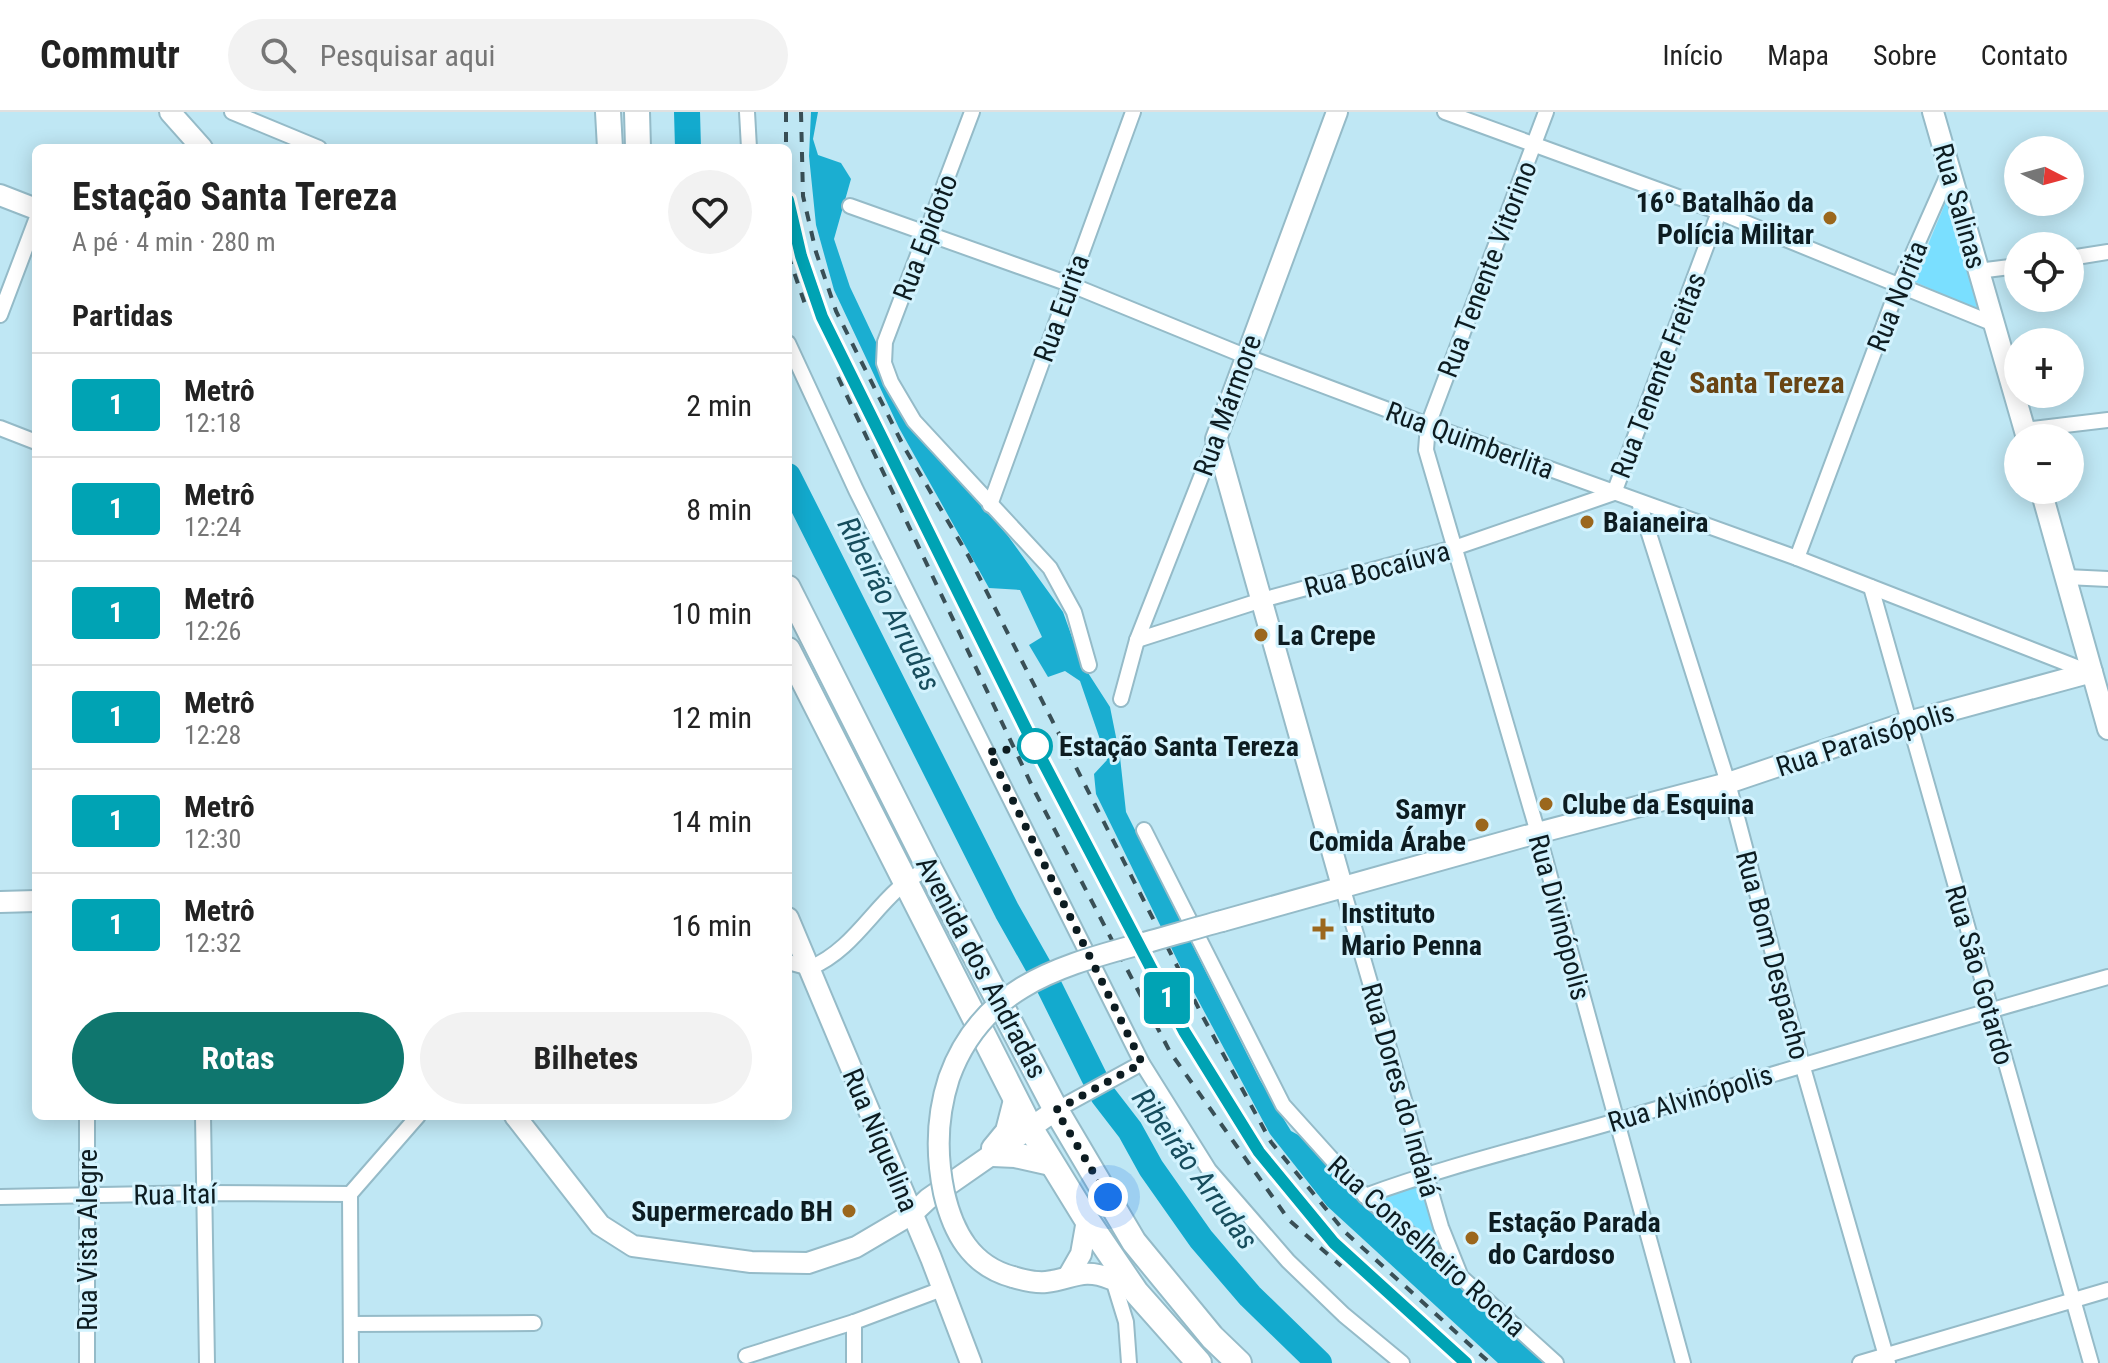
<!DOCTYPE html>
<html lang="pt">
<head>
<meta charset="utf-8">
<style>
	body { margin:0; font-family:"Roboto Condensed",sans-serif; background:#f2f2f2; color:#222; height:100vh; display:flex; flex-direction:column; font-size:30px; white-space:nowrap }
	* { box-sizing:border-box; margin:0 }
	p { font-size:26px; color:#767676 }
	.icon { flex:none; width:44px; height:44px; fill:none; stroke:currentColor; stroke-width:2; stroke-linecap:round; stroke-linejoin:round }
	.map { position:relative; flex:1; overflow:hidden }
	.drawer { position:absolute; left:32px; top:32px; width:760px; height:976px; display:flex; flex-direction:column; background:#fff; border-radius:12px; box-shadow:0 4px 20px #0003 }
	.drawer>* { flex:none }
	.badge { padding:0 16px; border-radius:6px; font-size:28px; line-height:52px }
	.needle { width:52px; rotate:96deg }
	.fabs { position:absolute; left:2004px; top:24px; display:grid; gap:16px }
	.fabs a { display:grid; place-items:center; width:80px; height:80px; border-radius:50%; background:#fff; box-shadow:0 4px 20px #0003; font-size:40px }
	.you { position:absolute; width:40px; height:40px; margin:-20px; border:6px solid #fff; border-radius:50%; background:#1a73e8; box-shadow:0 0 0 12px #1a73e833 }
	.map>.badge { position:absolute; translate:-50% -50%; box-shadow:0 0 0 4px #fff }
	h2 { padding:0 40px; font-size:30px; line-height:72px }
	.round { display:grid; place-items:center; flex:none; width:84px; height:84px; border-radius:42px; background:#f2f2f2 }
	.overview { display:flex; align-items:center; justify-content:space-between; height:136px; padding:0 40px }
	h1 { font-size:38px; font-weight:700; line-height:60px }
	.primary-button { display:flex; gap:16px; margin-top:auto; padding:16px 40px }
	.primary-button a { flex:1; height:92px; border-radius:48px; background:#0f766e; color:#fff; font-size:32px; font-weight:700; line-height:92px; text-align:center }
	.primary-button a+a { background:#f2f2f2; color:#222 }
	ul { padding:0; list-style:none }
	li { display:flex; align-items:center; gap:24px; height:104px; padding:0 40px; border-top:2px solid #e0e0e0 }
	li div { flex:1 }
	li b { display:block; font-size:30px }
	li em { font-style:normal }
	li .badge { min-width:88px; font-weight:700; text-align:center }
	header { display:flex; align-items:center; gap:48px; box-sizing:border-box; height:112px; padding:0 40px; background:#fff; border-bottom:2px solid #e0e0e0 }
	header strong { font-size:38px }
	nav { display:flex; gap:44px; margin-inline-start:auto; font-size:28px }
	.search { width:560px; height:72px; background:#f2f2f2; display:flex; align-items:center; gap:20px; box-sizing:border-box; padding:0 28px; border-radius:44px; color:#767676; font-size:30px }
	.map>svg:first-child { display:block }
	.green { fill:#7adfff }
	.forest { fill:#1baed1 }
	.lines { fill:none; stroke-linecap:round; stroke-linejoin:round }
	.river { stroke:#13aace; stroke-width:26 }
	.street-casing { stroke:#95bbc8; stroke-width:18 }
	.secondary-casing { stroke:#95bbc8; stroke-width:24 }
	.primary-casing { stroke:#95bbc8; stroke-width:28 }
	.street { stroke:#fff; stroke-width:14 }
	.secondary { stroke:#fff; stroke-width:20 }
	.primary { stroke:#fff; stroke-width:24 }
	.rail { stroke:#394f56; stroke-width:4; stroke-dasharray:10 10; stroke-linecap:butt }
	.secondary-bridge-casing { stroke:#95bbc8; stroke-width:24; stroke-linecap:butt }
	.secondary-bridge { stroke:#fff; stroke-width:20 }
	.line-casing { stroke:#fff; stroke-width:18 }
	.line { stroke:#00a3b4; stroke-width:12 }
	.walk { stroke:#0d1c21; stroke-width:8; stroke-dasharray:0 14.4 }
	.poi-dot { fill:#9b671d; stroke:#d3f3fe; stroke-width:3 }
	.stop-dot { fill:#fff; stroke:#00a3b4; stroke-width:4 }
	.labels { text-anchor:middle; stroke-width:6; stroke-linejoin:round; paint-order:stroke }
	.poi-label { font-size:28px; font-weight:bold; fill:#0d1c21; stroke:#d3f3fe; text-anchor:start }
	.street-label { font-size:28px; fill:#0d1c21; stroke:#d3f3fe }
	.stop-label { font-size:28px; font-weight:bold; fill:#0d1c21; stroke:#d3f3fe; text-anchor:start }
	.neighbourhood-label { font-size:30px; font-weight:bold; fill:#694514; stroke:#d3f3fe }
	.water-label { font-size:30px; font-style:italic; fill:#174d5d; stroke:#d3f3fe }
</style>
</head>
<body>
<header>
<strong>Commutr</strong>
<div class="search"><svg class="icon" aria-label="search" viewBox="0 0 24 24"><circle cx="10" cy="10" r="6"/><path d="M15 15l6 6"/></svg>Pesquisar aqui</div>
<nav><a>Início</a><a>Mapa</a><a>Sobre</a><a>Contato</a></nav>
</header>
<div class="map">
<svg width="2108" height="1251" viewBox="0 0 2108 1251">
	<rect width="100%" height="100%" fill="#bfe7f4"/>
	<!-- green -->
	<g class="green">
		<path d="M1947,87L1978,198L1913,169Z"/>
		<path d="M1420,1068L1453,1155L1374,1084Z"/>
	</g>
	<!-- forest -->
	<path class="forest" d="M811,0H818L813,27L818,43L841,51L851,67L834,127L850,175L876,230L880,257L916,316L1008,424L1063,500L1081,550L1110,595L1120,645L1126,700L1260,968L1291,1019L1302,1025L1362,1086L1548,1251H1498L1327,1094L1270,1022L1183,860L1096,682L1094,662L1107,648L1080,569L1065,559L1048,565L1029,533L1042,525L1020,478L989,476L899,316L834,178L816,113L809,44Z"/>
	<g class="lines">
		<!-- river -->
		<g class="river">
			<path d="M687,0L688,36"/>
			<path d="M788,364L1007,799L1046,868L1103,983L1130,1018L1151,1056L1201,1127L1250,1184L1319,1251"/>
		</g>
		<defs>
			<g id="street">
				<path d="M232,0L319,36"/>
				<path d="M747,0L749,36"/>
				<path d="M972,0L885,230L884,251L891,270L914,309L1050,456L1074,500L1089,553"/>
				<path d="M1445,0L1719,100L1994,212"/>
				<path d="M1546,0L1428,313L1426,338L1538,721L1683,1251"/>
				<path d="M850,94L1069,172L1245,244L1428,313L1797,446L2089,560"/>
				<path d="M2070,146L2108,140"/>
				<path d="M1978,159L2018,154"/>
				<path d="M0,203L36,108"/>
				<path d="M788,231L856,378L1142,951L1209,1058L1288,1149L1344,1203L1402,1251"/>
				<path d="M0,316L36,330"/>
				<path d="M2024,318L2108,308"/>
				<path d="M1639,390L1728,671L1802,952L1888,1251"/>
				<path d="M990,393L1133,0"/>
				<path d="M1797,446L1899,173L1950,58"/>
				<path d="M2066,465L2108,467"/>
				<path d="M1871,475L2091,1251"/>
				<path d="M1137,528L1262,488L1454,436L1614,381L1719,100"/>
				<path d="M1121,587L1137,528L1216,327"/>
				<path d="M1144,718L1283,993L1365,1084L1461,1165L1556,1251"/>
				<path d="M1342,774L1441,1115L1459,1160"/>
				<path d="M788,850L810,856C862,834 880,777 930,756"/>
				<path d="M1056,998L1142,951"/>
				<path d="M203,1004L207,1251"/>
				<path d="M350,1082L351,1251"/>
				<path d="M350,1082L418,1004"/>
				<path d="M1365,1084C1449,1053 1535,1033 1620,1008C1783,959 1945,911 2108,865"/>
				<path d="M0,1085L203,1081L350,1082"/>
				<path d="M1110,1158L1126,1210L1129,1251"/>
				<path d="M854,1210V1251"/>
				<path d="M351,1212L534,1211"/>
				<path d="M746,1244L854,1210L942,1177"/>
				<path d="M87,1251V1004"/>
				<path d="M1860,1251L2108,1178"/>
			</g>
			<g id="secondary">
				<path d="M170,0L202,36"/>
				<path d="M1337,0L1216,327L1342,774"/>
				<path d="M1933,0L2027,326"/>
				<path d="M0,83L36,97"/>
				<path d="M2041,378L2108,617"/>
				<path d="M0,790L36,789"/>
				<path d="M788,806L931,1146L971,1251"/>
				<path d="M1222,809L1522,725L1728,671L1908,610L2092,560"/>
				<path d="M515,1004L600,1113L633,1134L751,1150L808,1151L856,1135L912,1102L928,1087L1056,998"/>
				<path d="M992,1036L1006,1019L1015,984"/>
				<path d="M1069,1163L1081,1142L1087,1108"/>
				<path d="M1013,1165C1023,1168 1035,1171 1046,1170C1073,1167 1082,1155 1111,1167"/>
			</g>
			<g id="primary">
				<path d="M608,0L610,36"/>
				<path d="M637,0L638,36"/>
				<path d="M788,476L926,750L1056,998L1134,1130L1212,1225L1239,1251"/>
				<path d="M788,538L1031,1017L1087,1108L1136,1180L1199,1251"/>
				<path d="M993,1042L1015,1043L1051,1051"/>
			</g>
		</defs>
		<!-- street casing -->
		<use href="#street" class="street-casing"/>
		<!-- secondary casing -->
		<use href="#secondary" class="secondary-casing"/>
		<!-- primary casing -->
		<use href="#primary" class="primary-casing"/>
		<!-- street -->
		<use href="#street" class="street"/>
		<!-- secondary -->
		<use href="#secondary" class="secondary"/>
		<!-- primary -->
		<use href="#primary" class="primary"/>
		<!-- rail -->
		<g class="rail">
			<path d="M786,0V36"/>
			<path d="M801,0L803,84L816,140L836,199L904,335L969,445L1203,905L1271,1030L1345,1120L1490,1251"/>
			<path d="M788,88L801,144L822,205L1029,623L1184,919L1259,1040L1334,1131L1466,1251"/>
			<path d="M788,143L805,192"/>
			<path d="M838,265L1034,678L1170,940L1289,1108L1341,1154"/>
		</g>
		<defs>
			<path id="secondary-bridge" d="M1013,1165C971,1154 953,1120 944,1081C936,1043 937,1003 949,966C980,879 1052,856 1133,834C1163,826 1192,817 1222,809"/>
		</defs>
		<!-- secondary-bridge casing -->
		<use href="#secondary-bridge" class="secondary-bridge-casing"/>
		<!-- secondary-bridge -->
		<use href="#secondary-bridge" class="secondary-bridge"/>
	</g>
	<g class="lines">
		<defs>
			<path id="line" d="M788,88L801,144L822,205L1029,623L1184,919L1259,1040L1334,1131L1466,1251"/>
		</defs>
		<!-- line casing -->
		<use href="#line" class="line-casing"/>
		<!-- line -->
		<use href="#line" class="line"/>
		<!-- walk -->
		<path class="walk" d="M1035,634L989,640L1142,951L1056,998L1108,1085"/>
	</g>
	<!-- markers -->
	<g class="poi-dot">
		<circle cx="1830" cy="106" r="8"/>
		<circle cx="1587" cy="410" r="8"/>
		<circle cx="1261" cy="523" r="8"/>
		<circle cx="1546" cy="692" r="8"/>
		<circle cx="1482" cy="713" r="8"/>
		<path d="M1319 805h8v8h8v8h-8v8h-8v-8h-8v-8h8z"/>
		<circle cx="849" cy="1099" r="8"/>
		<circle cx="1472" cy="1126" r="8"/>
	</g>
	<circle class="stop-dot" cx="1035" cy="634" r="16"/>
	<g class="labels">
		<!-- poi labels -->
		<g class="poi-label">
			<text x="1814" y="100" text-anchor="end">16º Batalhão da<tspan x="1814" dy="32">Polícia Militar</tspan></text>
			<text x="1603" y="420">Baianeira</text>
			<text x="1277" y="533">La Crepe</text>
			<text x="1562" y="702">Clube da Esquina</text>
			<text x="1466" y="707" text-anchor="end">Samyr<tspan x="1466" dy="32">Comida Árabe</tspan></text>
			<text x="1341" y="811">Instituto<tspan x="1341" dy="32">Mario Penna</tspan></text>
			<text x="833" y="1109" text-anchor="end">Supermercado BH</text>
			<text x="1488" y="1120">Estação Parada<tspan x="1488" dy="32">do Cardoso</tspan></text>
		</g>
		<!-- street labels -->
		<g class="street-label">
			<text transform="translate(1960 94) rotate(74)" y="10">Rua Salinas</text>
			<text transform="translate(925 125) rotate(-69)" y="10">Rua Epidoto</text>
			<text transform="translate(1487 157) rotate(-69)" y="10">Rua Tenente Vitorino</text>
			<text transform="translate(1897 184) rotate(-68)" y="10">Rua Norita</text>
			<text transform="translate(1061 196) rotate(-70)" y="10">Rua Eurita</text>
			<text transform="translate(1658 263) rotate(-69)" y="10">Rua Tenente Freitas</text>
			<text transform="translate(1227 293) rotate(-70)" y="10">Rua Mármore</text>
			<text transform="translate(1470 328) rotate(20)" y="10">Rua Quimberlita</text>
			<text transform="translate(1377 457) rotate(-15)" y="10">Rua Bocaíuva</text>
			<text transform="translate(1865 627) rotate(-18)" y="10">Rua Paraisópolis</text>
			<text transform="translate(1560 805) rotate(75)" y="10">Rua Divinópolis</text>
			<text transform="translate(1773 843) rotate(75)" y="10">Rua Bom Despacho</text>
			<text transform="translate(982 855) rotate(62)" y="10">Avenida dos Andradas</text>
			<text transform="translate(1980 863) rotate(74)" y="10">Rua São Gotardo</text>
			<text transform="translate(1401 978) rotate(74)" y="10">Rua Dores do Indaiá</text>
			<text transform="translate(1690 986) rotate(-17)" y="10">Rua Alvinópolis</text>
			<text transform="translate(881 1028) rotate(67)" y="10">Rua Niquelina</text>
			<text transform="translate(175 1082) rotate(-1)" y="10">Rua Itaí</text>
			<text transform="translate(87 1128) rotate(-90)" y="10">Rua Vista Alegre</text>
			<text transform="translate(1427 1134) rotate(42)" y="10">Rua Conselheiro Rocha</text>
		</g>
		<!-- stop labels -->
		<g class="stop-label">
			<text x="1059" y="644">Estação Santa Tereza</text>
		</g>
		<!-- neighbourhood labels -->
		<g class="neighbourhood-label">
			<text x="1767" y="281">Santa Tereza</text>
		</g>
		<!-- water labels -->
		<g class="water-label">
			<text transform="translate(889 492) rotate(63)" y="10">Ribeirão Arrudas</text>
			<text transform="translate(1195 1057) rotate(54)" y="10">Ribeirão Arrudas</text>
		</g>
	</g>
</svg>
<div class="fabs">
<a><svg class="needle" viewBox="-14 -14 28 28"><path d="M0-13l5 13h-10z" fill="#e53935"/><path d="M0 13l5-13h-10z" fill="#767676"/></svg></a>
<a><svg class="icon" aria-label="locate" viewBox="0 0 24 24"><circle cx="12" cy="12" r="6"/><path d="M12 2v4M12 18v4M2 12h4M18 12h4"/></svg></a>
<a>+</a>
<a>−</a>
</div>
<div class="you" style="left:1108px;top:1085px"></div>
<b class="badge" style="left:1167px;top:886px;background:#00a3b4;color:#fff">1</b>
<section class="drawer">
<div class="overview"><div><h1>Estação Santa Tereza</h1><p>A pé · 4 min · 280 m</p></div><a class="round"><svg class="icon" aria-label="heart" viewBox="0 0 24 24"><path d="M12 20l-8-8c-3-5 5-10 8-4 3-6 11-1 8 4z"/></svg></a></div>
<h2>Partidas</h2>
<ul>
<li><span class="badge" style="background:#00a3b4;color:#fff">1</span><div><b>Metrô</b><p>12:18</p></div><em>2 min</em></li>
<li><span class="badge" style="background:#00a3b4;color:#fff">1</span><div><b>Metrô</b><p>12:24</p></div><em>8 min</em></li>
<li><span class="badge" style="background:#00a3b4;color:#fff">1</span><div><b>Metrô</b><p>12:26</p></div><em>10 min</em></li>
<li><span class="badge" style="background:#00a3b4;color:#fff">1</span><div><b>Metrô</b><p>12:28</p></div><em>12 min</em></li>
<li><span class="badge" style="background:#00a3b4;color:#fff">1</span><div><b>Metrô</b><p>12:30</p></div><em>14 min</em></li>
<li><span class="badge" style="background:#00a3b4;color:#fff">1</span><div><b>Metrô</b><p>12:32</p></div><em>16 min</em></li>
</ul>
<div class="primary-button"><a>Rotas</a><a>Bilhetes</a></div>
</section>
</div>
</body>
</html>
